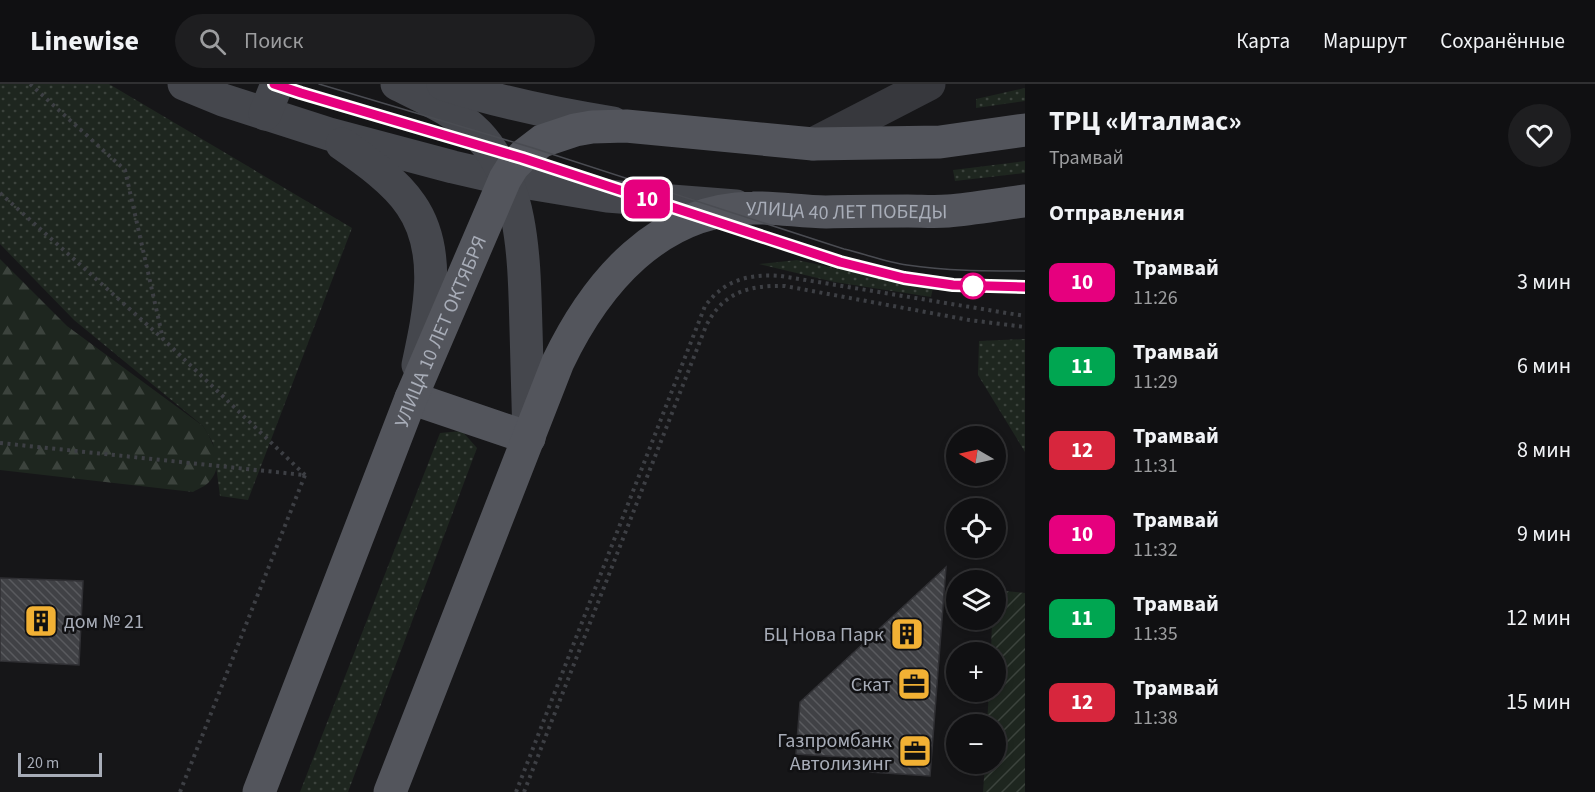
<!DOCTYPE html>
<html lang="ru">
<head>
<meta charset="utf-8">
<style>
	body { margin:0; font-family:"Source Sans 3",sans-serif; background:#1e1e20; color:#f1f3f6; height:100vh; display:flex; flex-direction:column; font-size:22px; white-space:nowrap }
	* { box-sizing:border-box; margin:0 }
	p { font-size:20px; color:#9c9d9f }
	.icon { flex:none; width:33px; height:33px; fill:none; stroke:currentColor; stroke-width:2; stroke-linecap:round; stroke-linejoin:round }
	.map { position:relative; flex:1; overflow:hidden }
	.side { display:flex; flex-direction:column; background:#101012; width:570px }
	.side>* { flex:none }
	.badge { padding:0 12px; border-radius:9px; font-size:21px; line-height:39px }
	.needle { width:39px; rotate:279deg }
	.fabs { position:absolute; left:946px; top:342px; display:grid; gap:12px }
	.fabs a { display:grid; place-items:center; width:60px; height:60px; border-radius:50%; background:#101012; box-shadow:0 3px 9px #0003,0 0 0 2px #303032; font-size:30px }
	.scale { position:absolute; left:18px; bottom:15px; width:84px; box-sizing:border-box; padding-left:6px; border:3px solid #a8adb8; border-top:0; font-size:16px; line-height:21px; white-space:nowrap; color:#a8adb8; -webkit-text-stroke:4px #111113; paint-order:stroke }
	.map>.badge { position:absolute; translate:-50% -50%; box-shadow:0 0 0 3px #fff }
	h2 { padding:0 24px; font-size:22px; line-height:54px }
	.round { display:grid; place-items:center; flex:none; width:63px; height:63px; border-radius:32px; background:#1e1e20 }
	.head { display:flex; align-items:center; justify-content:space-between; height:102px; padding:0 24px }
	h1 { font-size:28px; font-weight:700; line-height:45px }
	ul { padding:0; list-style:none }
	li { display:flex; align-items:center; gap:18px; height:84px; padding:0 24px }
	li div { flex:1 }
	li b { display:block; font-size:22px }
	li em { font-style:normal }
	li .badge { min-width:66px; font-weight:700; text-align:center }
	header { display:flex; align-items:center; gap:36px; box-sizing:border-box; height:84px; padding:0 30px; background:#101012; border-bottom:2px solid #303032 }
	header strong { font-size:28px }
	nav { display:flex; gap:33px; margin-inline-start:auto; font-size:21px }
	.search { width:420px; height:54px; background:#1e1e20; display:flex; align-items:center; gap:15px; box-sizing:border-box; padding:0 21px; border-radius:33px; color:#9c9d9f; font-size:22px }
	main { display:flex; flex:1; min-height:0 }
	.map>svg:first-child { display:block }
	.grass { fill:url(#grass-dots) }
	.forest { fill:url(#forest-firs) }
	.garden { fill:url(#garden-furrows) }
	.building { fill:url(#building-back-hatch); stroke:#303034; stroke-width:1.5 }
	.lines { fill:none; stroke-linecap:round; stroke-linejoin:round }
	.path { stroke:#3d3f44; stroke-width:4; stroke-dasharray:3 4.5; stroke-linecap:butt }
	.street { stroke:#37383d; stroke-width:33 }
	.secondary { stroke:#45474d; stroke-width:33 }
	.primary { stroke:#53555c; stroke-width:33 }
	.tram { stroke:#4a4c52; stroke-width:1.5 }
	.line-casing { stroke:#fff; stroke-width:14 }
	.line { stroke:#e6007e; stroke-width:9 }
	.stop-dot { fill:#fff; stroke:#e6007e; stroke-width:3 }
	.labels { text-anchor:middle; stroke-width:5; stroke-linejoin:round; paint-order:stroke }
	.street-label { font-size:20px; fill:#a8adb8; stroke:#111113 }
	.poi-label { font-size:20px; fill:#a8adb8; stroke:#111113; text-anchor:end }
</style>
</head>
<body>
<header>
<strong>Linewise</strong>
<div class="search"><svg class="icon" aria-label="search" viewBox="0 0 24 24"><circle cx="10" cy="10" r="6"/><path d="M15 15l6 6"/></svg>Поиск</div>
<nav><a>Карта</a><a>Маршрут</a><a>Сохранённые</a></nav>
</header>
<main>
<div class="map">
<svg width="1025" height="708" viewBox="0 0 1025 708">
	<defs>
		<pattern id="grass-dots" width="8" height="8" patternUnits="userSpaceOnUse" patternTransform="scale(1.5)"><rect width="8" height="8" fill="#1e261f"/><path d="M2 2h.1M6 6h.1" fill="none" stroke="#3c433d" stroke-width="1.8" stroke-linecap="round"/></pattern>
		<pattern id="forest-firs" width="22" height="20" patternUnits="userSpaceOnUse" patternTransform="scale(1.5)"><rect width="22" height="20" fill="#1e261f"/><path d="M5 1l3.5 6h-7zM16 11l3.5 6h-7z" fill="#3c433d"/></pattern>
		<pattern id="garden-furrows" width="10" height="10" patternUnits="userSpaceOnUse" patternTransform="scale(1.5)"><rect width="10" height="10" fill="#1e261f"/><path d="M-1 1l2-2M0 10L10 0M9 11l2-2" fill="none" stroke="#3c433d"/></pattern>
		<pattern id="building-back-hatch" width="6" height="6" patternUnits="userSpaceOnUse" patternTransform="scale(1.5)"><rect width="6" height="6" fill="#404145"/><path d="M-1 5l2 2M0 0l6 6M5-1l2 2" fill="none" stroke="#595a5e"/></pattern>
	</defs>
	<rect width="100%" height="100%" fill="#161618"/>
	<!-- grass -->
	<g class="grass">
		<path d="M0,0H109L352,144L248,416L220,412L213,359L203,342L74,236L0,160Z"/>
		<path d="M1025,4V17L976,24V15Z"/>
		<path d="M1025,77V89L955,97L953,86Z"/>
		<path d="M797,176L876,193L933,204L931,213L834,198L759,180Z"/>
		<path d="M1025,255V368L978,291L979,257Z"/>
		<path d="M462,347L477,364L348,708H300L440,349Z"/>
	</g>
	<!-- forest -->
	<path class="forest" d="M0,175L67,242L203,342C213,358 225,380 210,397C206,402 198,405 193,408L0,386Z"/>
	<!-- garden -->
	<path class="garden" d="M996,506L1025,509V708H983L985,680H996V640H987L989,608H996V568H991L992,536H996Z"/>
	<!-- building -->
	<g class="building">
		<path d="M946,483L930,692L870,688L871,675L796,670L800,618Z"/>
		<path d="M0,494L83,497L79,581L0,577Z"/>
	</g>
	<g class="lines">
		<!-- path -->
		<g class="path">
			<path d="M30,0L125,86L163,255"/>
			<path d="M0,109L163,255L305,391"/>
			<path d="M0,359L304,391"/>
			<path d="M180,708L305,391"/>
			<path d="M516,708L705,222C709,217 713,212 718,208C735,193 759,190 781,192L1025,232"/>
			<path d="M524,708L706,242C723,208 749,201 785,202L969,236L1025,243"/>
		</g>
		<!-- street -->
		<path class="street" d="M813,60L929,0"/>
		<!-- secondary -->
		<g class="secondary">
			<path d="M184,0L223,16L329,50L453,83L505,95L607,112L736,122"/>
			<path d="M397,0C425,14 456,27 478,50C525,100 524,180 526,245C527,281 528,318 529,354"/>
			<path d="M443,0C498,18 556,30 613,39"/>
			<path d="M265,30L277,0"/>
			<path d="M342,60C365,76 395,97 411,121C443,167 429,230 418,281"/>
		</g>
		<!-- primary -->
		<g class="primary">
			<path d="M411,314L529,354"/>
			<path id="s1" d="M259,708L411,314L505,95L513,82L525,70L542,57L575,46L592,43L626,42L813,60L940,58L1025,46"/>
			<path id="s2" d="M390,708L558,278C596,199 658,125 753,124C777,123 802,128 826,128C853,127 880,127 908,127C921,127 935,128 948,127C974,125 1000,120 1025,117"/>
		</g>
		<!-- tram -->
		<g class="tram">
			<path d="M274,0L301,9L522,74L840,178L904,194L953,201L1025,203"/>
			<path d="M319,0L533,64L844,165C865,170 886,178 907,181C946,187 986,187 1025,187"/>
		</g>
	</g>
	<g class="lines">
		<defs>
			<path id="line" d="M274,0L301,9L522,74L840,178L904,194L953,201L1025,203"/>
		</defs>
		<!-- line casing -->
		<use href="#line" class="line-casing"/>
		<!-- line -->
		<use href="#line" class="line"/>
	</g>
	<!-- icons -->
	<defs>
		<symbol id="building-square" viewBox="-11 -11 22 22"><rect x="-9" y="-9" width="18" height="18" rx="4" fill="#f2b134" stroke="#111113"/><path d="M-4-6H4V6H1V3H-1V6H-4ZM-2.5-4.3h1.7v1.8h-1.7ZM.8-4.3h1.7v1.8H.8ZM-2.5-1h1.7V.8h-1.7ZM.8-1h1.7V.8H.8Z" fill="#111"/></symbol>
		<symbol id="office-square" viewBox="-11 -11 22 22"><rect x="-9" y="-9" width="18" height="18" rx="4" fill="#f2b134" stroke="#111113"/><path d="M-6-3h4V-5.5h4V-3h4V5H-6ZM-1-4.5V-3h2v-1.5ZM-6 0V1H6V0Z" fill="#111"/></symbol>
	</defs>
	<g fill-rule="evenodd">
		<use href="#building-square" x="22" y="518" width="38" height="38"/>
		<use href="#building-square" x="888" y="531" width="38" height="38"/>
		<use href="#office-square" x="895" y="581" width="38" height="38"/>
		<use href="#office-square" x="896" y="648" width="38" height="38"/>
	</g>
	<!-- markers -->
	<circle class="stop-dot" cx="973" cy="202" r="12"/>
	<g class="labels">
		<!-- street labels -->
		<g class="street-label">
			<text dy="7" stroke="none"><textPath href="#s2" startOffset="818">УЛИЦА 40 ЛЕТ ПОБЕДЫ</textPath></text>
			<text dy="7" stroke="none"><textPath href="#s1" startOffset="495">УЛИЦА 10 ЛЕТ ОКТЯБРЯ</textPath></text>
		</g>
		<!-- poi labels -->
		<g class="poi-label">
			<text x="64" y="544" text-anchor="start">дом № 21</text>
			<text x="884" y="557">БЦ Нова Парк</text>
			<text x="891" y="607">Скат</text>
			<text x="892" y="663">Газпромбанк<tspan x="892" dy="23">Автолизинг</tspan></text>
		</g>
	</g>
</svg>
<div class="fabs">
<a><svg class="needle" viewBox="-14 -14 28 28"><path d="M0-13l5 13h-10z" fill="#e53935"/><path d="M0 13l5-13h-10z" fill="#9c9d9f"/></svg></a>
<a><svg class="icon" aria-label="locate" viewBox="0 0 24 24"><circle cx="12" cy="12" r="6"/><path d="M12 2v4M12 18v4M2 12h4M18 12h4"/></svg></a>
<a><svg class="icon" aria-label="layers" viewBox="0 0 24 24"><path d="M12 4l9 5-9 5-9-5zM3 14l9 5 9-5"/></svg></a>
<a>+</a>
<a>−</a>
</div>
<div class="scale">20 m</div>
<b class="badge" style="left:647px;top:115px;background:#e6007e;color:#fff">10</b>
</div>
<section class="side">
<div class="head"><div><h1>ТРЦ «Италмас»</h1><p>Трамвай</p></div><a class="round"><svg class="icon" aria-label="heart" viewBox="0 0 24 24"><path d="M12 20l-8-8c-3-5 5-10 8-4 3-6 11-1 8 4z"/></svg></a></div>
<h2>Отправления</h2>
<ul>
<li><span class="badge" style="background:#e6007e;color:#fff">10</span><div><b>Трамвай</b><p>11:26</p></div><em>3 мин</em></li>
<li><span class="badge" style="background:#00a651;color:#fff">11</span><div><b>Трамвай</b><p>11:29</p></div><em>6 мин</em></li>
<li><span class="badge" style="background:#d7263d;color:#fff">12</span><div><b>Трамвай</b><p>11:31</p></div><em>8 мин</em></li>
<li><span class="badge" style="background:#e6007e;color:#fff">10</span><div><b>Трамвай</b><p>11:32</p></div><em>9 мин</em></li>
<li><span class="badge" style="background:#00a651;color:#fff">11</span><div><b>Трамвай</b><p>11:35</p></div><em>12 мин</em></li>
<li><span class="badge" style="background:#d7263d;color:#fff">12</span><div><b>Трамвай</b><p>11:38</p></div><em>15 мин</em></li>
</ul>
</section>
</main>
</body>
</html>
